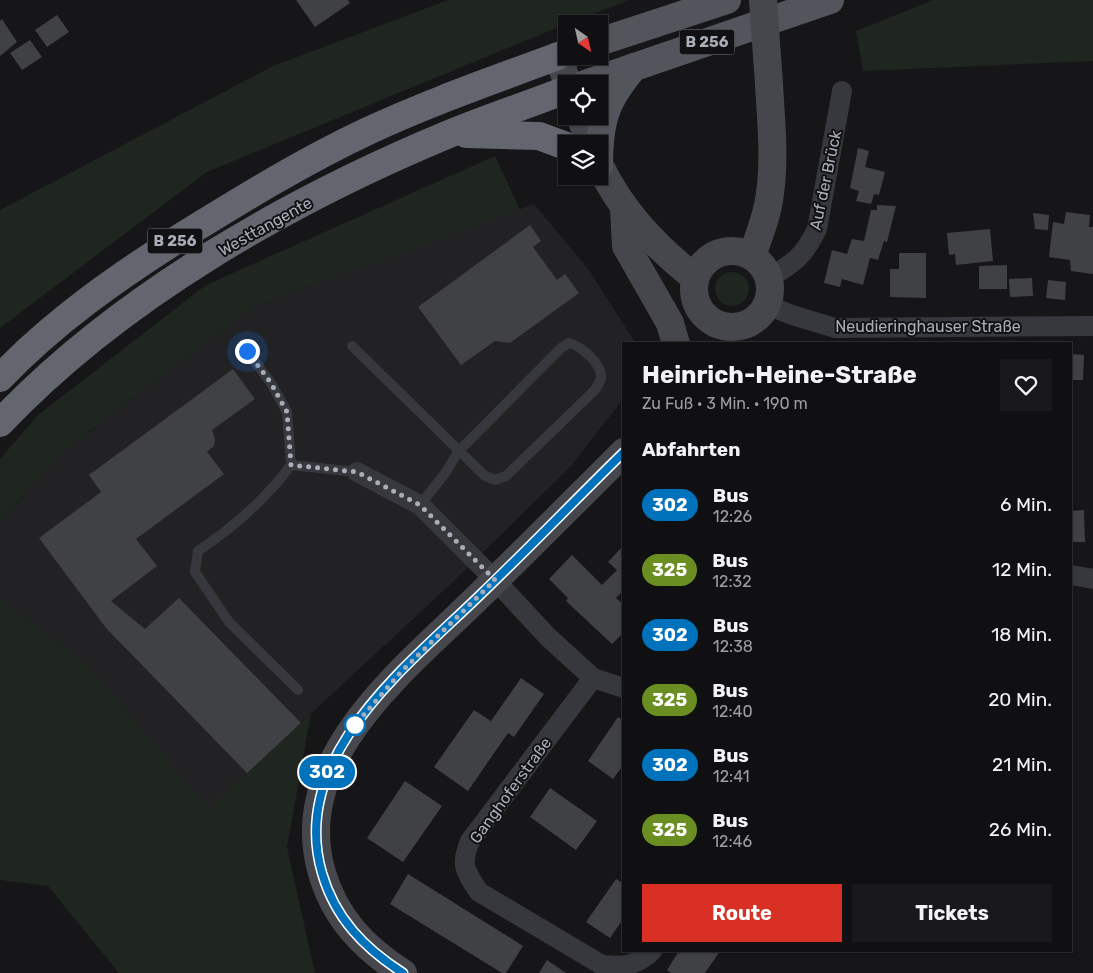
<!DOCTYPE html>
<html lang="de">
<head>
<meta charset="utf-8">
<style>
	body { margin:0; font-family:Rubik,sans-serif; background:#19191b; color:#f1f3f6; height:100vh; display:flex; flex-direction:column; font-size:19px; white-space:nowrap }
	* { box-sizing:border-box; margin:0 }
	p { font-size:16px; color:#9c9d9f }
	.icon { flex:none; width:28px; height:28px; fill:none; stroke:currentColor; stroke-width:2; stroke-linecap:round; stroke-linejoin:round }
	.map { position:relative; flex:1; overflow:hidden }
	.side { position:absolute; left:622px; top:342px; width:450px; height:610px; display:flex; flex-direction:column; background:#101012; border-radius:0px; box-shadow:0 1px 4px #0004,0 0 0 1px #303032 }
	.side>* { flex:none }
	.badge { padding:0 10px; border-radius:16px; font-size:18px; line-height:32px }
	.needle { width:32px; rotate:146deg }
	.fabs { position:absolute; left:558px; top:15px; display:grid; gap:10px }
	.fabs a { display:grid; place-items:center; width:50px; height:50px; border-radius:0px; background:#101012; box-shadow:0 1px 4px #0004,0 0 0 1px #303032; font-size:25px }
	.you { position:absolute; width:25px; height:25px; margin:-12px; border:4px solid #fff; border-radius:50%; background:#1a73e8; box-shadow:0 0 0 8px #1a73e833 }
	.map>.badge { position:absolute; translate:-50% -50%; box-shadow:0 0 0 2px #fff }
	h2 { padding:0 20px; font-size:19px; line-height:45px }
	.round { display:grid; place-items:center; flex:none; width:52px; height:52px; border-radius:0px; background:#19191b }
	.overview { display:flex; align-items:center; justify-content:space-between; height:85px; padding:0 20px }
	h1 { font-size:24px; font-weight:700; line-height:38px }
	.action { display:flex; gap:10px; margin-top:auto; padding:10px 20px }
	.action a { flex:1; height:58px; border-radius:0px; background:#d93025; color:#fff; font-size:20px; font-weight:700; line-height:58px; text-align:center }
	.action a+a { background:#19191b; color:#f1f3f6 }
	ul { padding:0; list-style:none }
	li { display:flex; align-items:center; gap:15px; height:65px; padding:0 20px }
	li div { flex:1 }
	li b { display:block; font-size:19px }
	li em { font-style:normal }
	li .badge { min-width:55px; font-weight:700; text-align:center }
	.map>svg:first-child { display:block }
	.built { fill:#222225 }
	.green { fill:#1e261f }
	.building { fill:#404145 }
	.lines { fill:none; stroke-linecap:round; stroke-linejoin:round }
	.lane { stroke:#37383d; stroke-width:10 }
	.street { stroke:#37383d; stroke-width:20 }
	.secondary { stroke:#45474d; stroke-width:28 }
	.primary { stroke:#53555c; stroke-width:28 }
	.highway { stroke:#63666e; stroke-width:28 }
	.secondary-bridge { stroke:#45474d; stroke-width:28 }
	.line-casing { stroke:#fff; stroke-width:11 }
	.line { stroke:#0072bc; stroke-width:8 }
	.walk { stroke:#a8adb8; stroke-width:5; stroke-dasharray:0 9 }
	.stop-dot { fill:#fff; stroke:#0072bc; stroke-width:2.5 }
	.labels { text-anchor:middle; stroke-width:4; stroke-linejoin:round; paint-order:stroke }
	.shield { fill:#111113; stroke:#7b7e86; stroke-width:1 }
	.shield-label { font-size:15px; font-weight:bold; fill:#a8adb8 }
	.street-label { font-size:16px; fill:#a8adb8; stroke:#111113 }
</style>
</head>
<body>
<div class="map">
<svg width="1093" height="973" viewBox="0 0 1093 973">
	<rect width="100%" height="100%" fill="#161618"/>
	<!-- built -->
	<path class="built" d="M534,204L589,270L636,344H624V398L571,466L454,581L208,809L89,666L0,598V522L64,451L254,306Z"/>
	<!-- green -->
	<g class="green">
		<path d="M448,0H630L566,24L207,172L0,328V210L273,66Z"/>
		<path d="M933,0H1093V61L863,71L856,31Z"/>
		<path d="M495,156L520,210L254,306L64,451L0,522V459L38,415L206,285Z"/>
		<circle cx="732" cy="289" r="17"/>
		<path d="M0,598L89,666L208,808L311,714L287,847L315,973H119L48,886L0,880Z"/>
	</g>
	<!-- building -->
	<g class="building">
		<path d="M296,0H348L350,3L315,27Z"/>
		<path d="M57,15L69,32L47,47L35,30Z"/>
		<path d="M2,19L17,42L0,56V21Z"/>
		<path d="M30,40L42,57L22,70L10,53Z"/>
		<path d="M858,148L869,151L865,167L885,172L879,195L874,194L871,204L856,201L859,191L850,188Z"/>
		<path d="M877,205L896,206L887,242L884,241L878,260L870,258L863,285L842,279L840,287L824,283L832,250L847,254L852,239L864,241L871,210H877Z"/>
		<path d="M1066,212L1090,215L1089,227H1093V274L1071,271L1070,260L1049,257L1053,222L1064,224Z"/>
		<path d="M1033,213L1049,215L1048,230L1035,229Z"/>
		<path d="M530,225L541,241L533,247L557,280L565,274L579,293L510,343L495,341L461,365L418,307Z"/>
		<path d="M990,229L993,261L956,265L955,254L949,255L947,233Z"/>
		<path d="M899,253H926V298L890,297V269H899Z"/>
		<path d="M1007,265V289H979V266Z"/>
		<path d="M1032,278L1033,296L1010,297L1009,279Z"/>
		<path d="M1048,280L1066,282L1065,300L1046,298Z"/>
		<path d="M1071,354L1084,355L1083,380H1071Z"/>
		<path d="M233,369L255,399L212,430L215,439L214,446L207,452L224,474L136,539L157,566L111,601L145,629L179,598L301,723L247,773L106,628L39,538L101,492L89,475Z"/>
		<path d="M1084,510L1085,542H1071V511Z"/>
		<path d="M624,545V590L616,598L624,605V632L612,644L566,601L568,598L549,579L572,555L602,585L617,570L608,562Z"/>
		<path d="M521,678L544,694L514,737L508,733L468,791L434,767L474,710L491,721Z"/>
		<path d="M618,717L624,721V764L613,779L588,761Z"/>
		<path d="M405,781L442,806L403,862L367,838Z"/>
		<path d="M550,788L597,821L576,850L530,817Z"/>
		<path d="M408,874L523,946L506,973H502L390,904Z"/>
		<path d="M616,879L624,884V918L610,938L586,922Z"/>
		<path d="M679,951H720L705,973H671L667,970Z"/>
		<path d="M547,960L566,973H539Z"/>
	</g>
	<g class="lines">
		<!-- lane -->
		<g class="lane">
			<path d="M352,346L485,476L495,480L506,476L595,390C596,387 600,382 601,379C603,364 581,346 569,343L561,348L458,452L446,472L420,505"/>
			<path d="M247,351L271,383L287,412L291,465"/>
			<path d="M298,690L229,622L195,572L198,551C234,527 265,500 291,465L357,472"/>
		</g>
		<!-- street -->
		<g class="street">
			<path d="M769,278C794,263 804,256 817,229L842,91"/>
			<path d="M767,305L792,315L835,328L1093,326"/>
			<path d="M357,472L420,505L495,580L548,637L593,678L624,688"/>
			<path d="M1071,575L1093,579"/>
			<path d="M593,678L470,841C460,865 465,871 479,892L602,965C622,967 637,966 652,951"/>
		</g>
		<!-- secondary -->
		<g class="secondary">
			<path d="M558,56L568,84"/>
			<path d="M580,116L591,144"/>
			<path d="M599,164C621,211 655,246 695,278"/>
			<path d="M624,208L626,246L670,323L676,344"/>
			<circle cx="732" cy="289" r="38"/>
			<path d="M752,256C759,235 768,214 770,193C775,157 771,120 769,84"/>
			<path d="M403,973C364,948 335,918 322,873C288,758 404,670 476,599C526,550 575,501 624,452"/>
		</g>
		<!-- primary -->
		<g class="primary">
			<path d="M599,42L727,0"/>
			<path d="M585,84L830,0"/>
			<path d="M599,166C599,121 605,101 634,67"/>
		</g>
		<!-- highway -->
		<g class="highway">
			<path d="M466,134L539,136L566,146"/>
			<path d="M0,378C53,322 119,276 184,235C244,198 304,161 368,131C430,102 494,80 558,56"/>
			<path d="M0,423C119,297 290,200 449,134C488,118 527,105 566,90"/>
		</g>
		<!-- secondary-bridge -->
		<path class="secondary-bridge" d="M763,0L769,84"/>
	</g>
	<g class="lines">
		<defs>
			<path id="line" d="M403,973C364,948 335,918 322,873C288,757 406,667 479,596C528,549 575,500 624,452"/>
		</defs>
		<!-- line casing -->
		<use href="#line" class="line-casing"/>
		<!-- line -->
		<use href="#line" class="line"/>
		<!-- walk -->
		<path class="walk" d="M247,351L271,383L287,412L291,465L357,472L420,505L495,580L401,672L355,725"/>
	</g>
	<!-- markers -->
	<circle class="stop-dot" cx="355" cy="725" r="10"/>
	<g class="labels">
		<!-- shield labels -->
		<g class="shield">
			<rect x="679.5" y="29.5" width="55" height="25" rx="4"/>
			<rect x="147.5" y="228.5" width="55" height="25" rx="4"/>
		</g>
		<g class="shield-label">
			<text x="707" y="47">B 256</text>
			<text x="175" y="246">B 256</text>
		</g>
		<!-- street labels -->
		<g class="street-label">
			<text transform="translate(825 180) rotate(-78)" y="6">Auf der Brück</text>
			<text transform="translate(265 226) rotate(-29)" y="6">Westtangente</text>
			<text x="928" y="332">Neudieringhauser Straße</text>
			<text transform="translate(510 790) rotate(-54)" y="6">Ganghoferstraße</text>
		</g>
	</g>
</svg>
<div class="fabs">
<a><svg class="needle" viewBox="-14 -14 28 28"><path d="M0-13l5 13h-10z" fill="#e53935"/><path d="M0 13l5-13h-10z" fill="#9c9d9f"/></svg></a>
<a><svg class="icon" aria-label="locate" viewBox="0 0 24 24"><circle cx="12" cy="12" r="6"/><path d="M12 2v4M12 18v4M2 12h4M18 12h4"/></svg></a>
<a><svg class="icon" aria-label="layers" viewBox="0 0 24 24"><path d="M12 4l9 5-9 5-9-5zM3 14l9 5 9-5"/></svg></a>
</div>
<div class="you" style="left:247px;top:351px"></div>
<b class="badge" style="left:327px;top:772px;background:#0072bc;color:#fff">302</b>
<section class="side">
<div class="overview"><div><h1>Heinrich-Heine-Straße</h1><p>Zu Fuß · 3 Min. · 190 m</p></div><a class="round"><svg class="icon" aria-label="heart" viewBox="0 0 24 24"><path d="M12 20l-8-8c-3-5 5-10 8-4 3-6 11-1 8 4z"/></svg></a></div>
<h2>Abfahrten</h2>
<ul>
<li><span class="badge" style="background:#0072bc;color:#fff">302</span><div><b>Bus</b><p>12:26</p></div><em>6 Min.</em></li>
<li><span class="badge" style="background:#6b8e23;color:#fff">325</span><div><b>Bus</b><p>12:32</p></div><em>12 Min.</em></li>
<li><span class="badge" style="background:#0072bc;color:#fff">302</span><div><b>Bus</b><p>12:38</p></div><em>18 Min.</em></li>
<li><span class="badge" style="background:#6b8e23;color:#fff">325</span><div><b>Bus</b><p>12:40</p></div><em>20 Min.</em></li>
<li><span class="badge" style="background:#0072bc;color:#fff">302</span><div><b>Bus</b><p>12:41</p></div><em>21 Min.</em></li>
<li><span class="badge" style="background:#6b8e23;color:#fff">325</span><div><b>Bus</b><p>12:46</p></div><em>26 Min.</em></li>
</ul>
<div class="action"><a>Route</a><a>Tickets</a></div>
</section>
</div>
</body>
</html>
